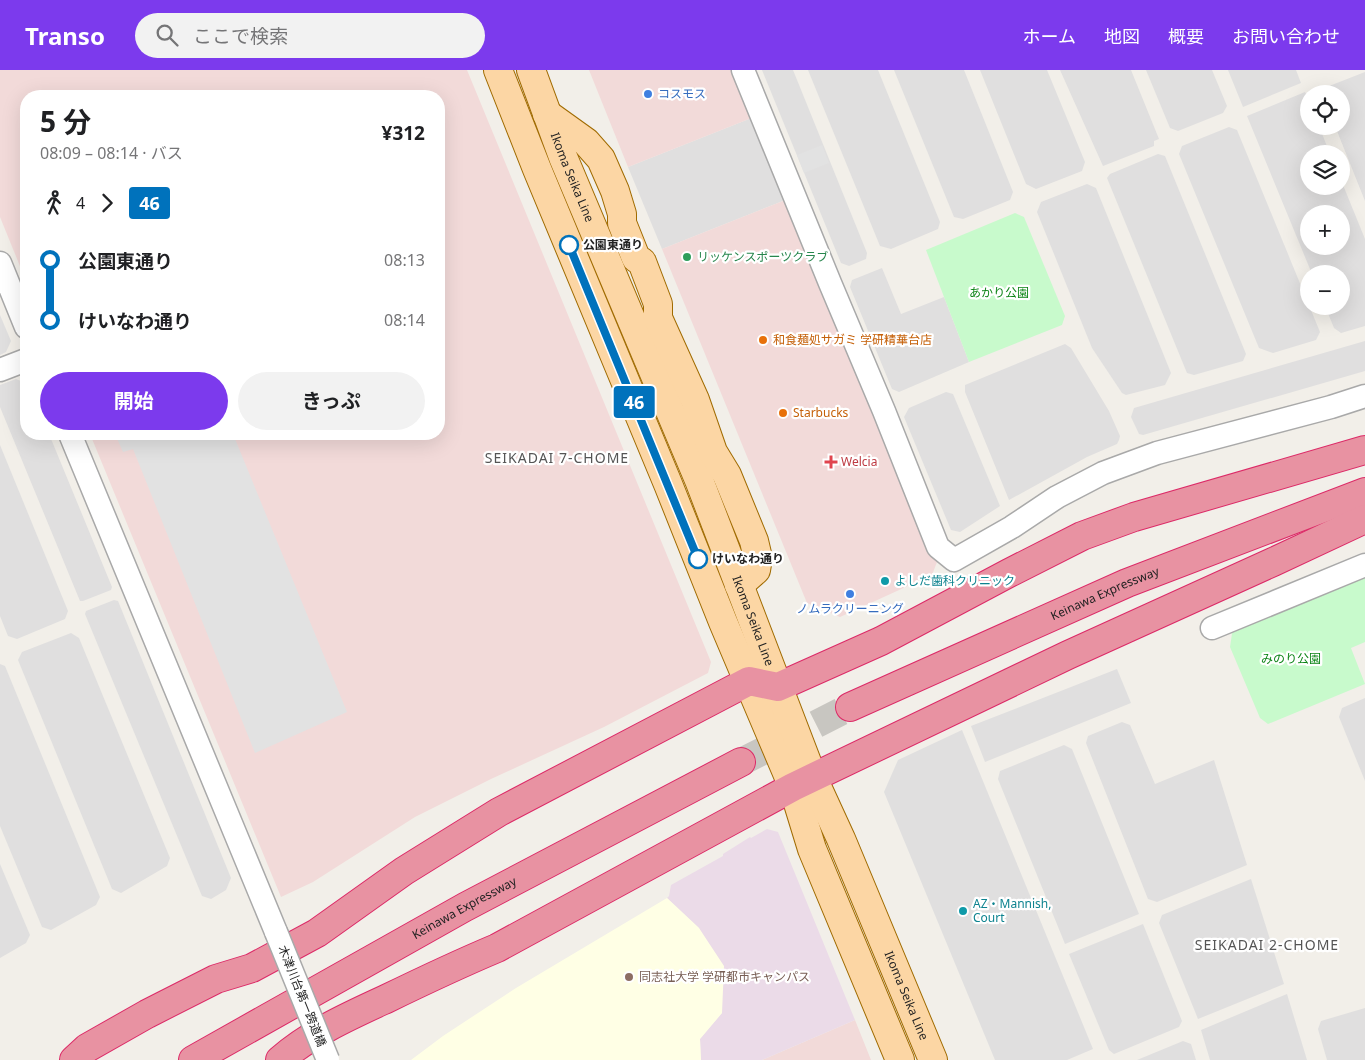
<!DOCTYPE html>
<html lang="ja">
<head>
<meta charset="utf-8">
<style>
	body { margin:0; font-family:"Noto Sans","Noto Sans JP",sans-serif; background:#f2f2f2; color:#202124; height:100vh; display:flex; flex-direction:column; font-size:19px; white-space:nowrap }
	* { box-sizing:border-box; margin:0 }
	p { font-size:16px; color:#757577 }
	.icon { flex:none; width:28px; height:28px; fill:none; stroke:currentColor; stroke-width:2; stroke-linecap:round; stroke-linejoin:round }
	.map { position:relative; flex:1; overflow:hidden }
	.sheet { position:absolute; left:20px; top:20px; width:425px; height:350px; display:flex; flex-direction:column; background:#fff; border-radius:20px; box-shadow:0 5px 20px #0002 }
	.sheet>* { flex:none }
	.badge { padding:0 10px; border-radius:4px; font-size:18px; line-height:32px }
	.fabs { position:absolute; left:1300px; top:15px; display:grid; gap:10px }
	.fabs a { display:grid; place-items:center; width:50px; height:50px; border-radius:50%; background:#fff; box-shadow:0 5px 20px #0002; font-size:25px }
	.map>.badge { position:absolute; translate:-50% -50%; box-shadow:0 0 0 2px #fff }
	.legs { display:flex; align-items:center; gap:8px; height:55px; padding:0 20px; font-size:16px }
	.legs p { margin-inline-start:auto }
	.overview { display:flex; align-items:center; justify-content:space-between; height:85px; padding:0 20px }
	h1 { font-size:28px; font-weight:700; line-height:38px }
	.cta { display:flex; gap:10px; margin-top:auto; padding:10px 20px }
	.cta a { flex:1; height:58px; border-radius:30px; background:#7c3aed; color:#fff; font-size:20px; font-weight:700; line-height:58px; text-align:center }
	.cta a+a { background:#f2f2f2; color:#202124 }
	ul { padding:0 20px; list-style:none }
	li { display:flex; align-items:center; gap:18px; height:60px; font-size:19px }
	li i { display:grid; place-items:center; width:8px; height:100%; margin:0 6px; background:currentColor }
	li i::after { content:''; width:12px; height:12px; margin:-6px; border:4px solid; border-radius:50%; background:#fff }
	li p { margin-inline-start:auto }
	li:first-child i { background:linear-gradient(#0000 50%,currentColor 0) }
	li:last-child i { background:linear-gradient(currentColor 50%,#0000 0) }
	header { display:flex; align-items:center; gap:30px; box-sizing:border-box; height:70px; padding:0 25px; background:#7c3aed; color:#fff }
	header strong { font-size:24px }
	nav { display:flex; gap:28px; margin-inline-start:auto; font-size:18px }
	.search { width:350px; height:45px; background:#f2f2f2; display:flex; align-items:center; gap:12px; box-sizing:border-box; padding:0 18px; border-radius:28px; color:#757577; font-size:19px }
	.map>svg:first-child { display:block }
	.residential { fill:#e0dfdf; fill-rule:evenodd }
	.commercial { fill:#f2dad9 }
	.industrial { fill:#ebdbe8 }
	.education { fill:#ffffe5 }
	.park { fill:#c8facc }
	.parking { fill:#e2e2e2 }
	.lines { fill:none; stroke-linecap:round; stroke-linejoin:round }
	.motorway-tunnel { stroke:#c8c6c1; stroke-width:28; stroke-dasharray:28 14; stroke-linecap:butt }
	.tertiary-casing { stroke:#a9a9a9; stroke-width:25 }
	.primary-casing { stroke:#a06b00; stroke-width:30 }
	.motorway-casing { stroke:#dc2a67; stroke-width:30 }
	.tertiary { stroke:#fff; stroke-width:22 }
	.primary { stroke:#fcd6a4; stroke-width:28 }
	.motorway { stroke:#e892a2; stroke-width:28 }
	.tertiary-bridge-casing { stroke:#a9a9a9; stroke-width:25; stroke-linecap:butt }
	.tertiary-bridge { stroke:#fff; stroke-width:22 }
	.line-1-casing { stroke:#fff; stroke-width:11 }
	.line-1 { stroke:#0072bc; stroke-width:8 }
	.shop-dot { fill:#3f7fe0; stroke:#fff; stroke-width:2 }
	.stop-1-dot { fill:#fff; stroke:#0072bc; stroke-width:2.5 }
	.leisure-dot { fill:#2e9e5b; stroke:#fff; stroke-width:2 }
	.food-dot { fill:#e8710a; stroke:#fff; stroke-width:2 }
	.health-dot { fill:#e0444e; stroke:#fff; stroke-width:2 }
	.culture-dot { fill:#0f9aa8; stroke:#fff; stroke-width:2 }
	.education-dot { fill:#8d6e63; stroke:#fff; stroke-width:2 }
	.labels { text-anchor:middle; stroke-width:4.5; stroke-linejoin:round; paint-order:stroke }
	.shop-label { font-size:12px; fill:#366cbe; stroke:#fff; text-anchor:start }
	.street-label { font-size:12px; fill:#222; stroke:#fff }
	.stop-label { font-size:12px; font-weight:bold; fill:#222; stroke:#fff; text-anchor:start }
	.leisure-label { font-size:12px; fill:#27864d; stroke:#fff; text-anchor:start }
	.park-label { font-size:12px; fill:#0c8416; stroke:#fff }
	.food-label { font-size:12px; fill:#c56008; stroke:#fff; text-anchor:start }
	.health-label { font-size:12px; fill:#be3a42; stroke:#fff; text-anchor:start }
	.culture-label { font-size:12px; fill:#0d838f; stroke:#fff; text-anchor:start }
	.education-label { font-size:12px; fill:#785e54; stroke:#fff; text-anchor:start }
	.neighbourhood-label { font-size:14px; letter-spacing:1px; fill:#555; stroke:#fff }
</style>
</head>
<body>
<header>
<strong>Transo</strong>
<div class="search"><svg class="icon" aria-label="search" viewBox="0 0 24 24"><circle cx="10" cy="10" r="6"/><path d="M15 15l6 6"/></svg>ここで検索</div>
<nav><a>ホーム</a><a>地図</a><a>概要</a><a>お問い合わせ</a></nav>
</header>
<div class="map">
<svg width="1365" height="990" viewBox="0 0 1365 990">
	<rect width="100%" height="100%" fill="#f2efe9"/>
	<!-- residential -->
	<g class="residential">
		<path d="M762,0H793L867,183L866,189L849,196L841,193Z"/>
		<path d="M808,0H878L940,152L938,159L891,179L880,176Z"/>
		<path d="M894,0H964L1013,122L1010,130L963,149L954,147Z"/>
		<path d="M980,0H1047L1085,92L1082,101L1036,119L1026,114Z"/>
		<path d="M1060,0H1131L1159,69L1154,71V76L1103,96Z"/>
		<path d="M1146,0H1212L1227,36L1223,43L1178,61L1170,58Z"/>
		<path d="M1228,0H1296L1301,13L1243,37Z"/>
		<path d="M1365,2V131L1335,56H1341V24H1323L1324,18Z"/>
		<path d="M1305,22L1309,31V56H1319L1330,84H1309V116H1341V110L1365,169V256L1341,263L1334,258L1325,236H1341V204H1312L1247,46ZM1309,144H1341V176H1309Z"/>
		<path d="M754,47L788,129L662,179L628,97Z"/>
		<path d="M1229,57L1237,60L1320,262L1316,270L1273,283L1259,278L1179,84L1182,76Z"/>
		<path d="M1158,84L1165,86L1246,284L1243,291L1194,305L1187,303L1107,108L1110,104Z"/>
		<path d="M1087,114L1096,118L1171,303L1165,315L1126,325L1122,323L1092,278L1037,142L1041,132Z"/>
		<path d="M882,198L901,244L944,227L969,292L899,322L892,319L850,217L852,210Z"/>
		<path d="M0,245L11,271L6,282L0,285Z"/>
		<path d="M1365,271V301L1143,365L1139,364L1131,347L1134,338Z"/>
		<path d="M1065,274L1071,278L1109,341L1120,366L1119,370L1117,374L1087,387L1009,430L965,322V315Z"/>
		<path d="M16,309L26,313V364H49L112,517L111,520L83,531H80L0,337V315Z"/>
		<path d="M946,322L953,324L1000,436L960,462L951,460L904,347L909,338Z"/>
		<path d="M0,375L68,541L65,549L17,569L8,566L0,546Z"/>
		<path d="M114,530L118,531L231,808L226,820L211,829L202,826L85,544L86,541Z"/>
		<path d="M71,563L79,568L170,788L167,796L121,823L112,819L18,590L22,582Z"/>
		<path d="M0,594L5,596L100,827L96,835L51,860L42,857L0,756Z"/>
		<path d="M1117,599L1131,633L985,692L971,656Z"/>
		<path d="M1365,628V711L1339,647L1342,638Z"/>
		<path d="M1122,652L1130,655L1155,714L1214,690L1247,795L1157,832L1148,829L1086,673L1088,666Z"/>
		<path d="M962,660L1093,979L1067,990H995L884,722L898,690Z"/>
		<path d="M1064,675L1072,679L1139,844L1065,874L998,709L1000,701Z"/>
		<path d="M0,794L30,865L26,873L0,888Z"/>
		<path d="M1251,809L1284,914L1198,949L1159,853L1162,845Z"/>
		<path d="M1143,854L1182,951L1179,957L1114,984L1109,980L1069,884Z"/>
		<path d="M1287,924L1307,990H1210L1201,960Z"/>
		<path d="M1365,938V990H1327L1318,959L1321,951Z"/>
		<path d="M1183,971L1191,974L1196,990H1137Z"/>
	</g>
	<!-- commercial -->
	<g class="commercial">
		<path d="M0,0H467L711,592L708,603L604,657L491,709L415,747L313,812L281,827L90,364H439V26H26V211L0,147Z"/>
		<path d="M589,0H735L754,47L628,97Z"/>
		<path d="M788,129L937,492L932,505L840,547L807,533L662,179Z"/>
		<path d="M855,950L871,990H762Z"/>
	</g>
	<!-- industrial -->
	<path class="industrial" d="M767,759L778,762L855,950L762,990H701L700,969L722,943L699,858L667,828L669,826L671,815L723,786V784L750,767L751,768Z"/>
	<!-- education -->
	<path class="education" d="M667,828L699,858L724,896L722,943L700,969L701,990H411L443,966L516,918Z"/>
	<!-- park -->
	<g class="park">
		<path d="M1015,143L1024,147L1065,246L1062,255L969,292L926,180Z"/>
		<path d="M1365,504V572L1351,578L1365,614L1268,654L1260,648L1230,577L1233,557Z"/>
	</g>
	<!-- parking -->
	<g class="parking">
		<path d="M822,75L829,93L804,103L797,85Z"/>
		<path d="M115,364H233L347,642L255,683L133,379L123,382Z"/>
	</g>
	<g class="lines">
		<!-- motorway-tunnel -->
		<path class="motorway-tunnel" d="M741,692L850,637"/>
		<defs>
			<g id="tertiary">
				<path d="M743,0L830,213L884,341L938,477L954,490L1012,457L1057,427L1103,403L1157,383L1331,337L1365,326"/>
				<path d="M0,193L26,257"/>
				<path d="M0,300L26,290"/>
				<path d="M70,364L276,862"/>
				<path d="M1212,558L1365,495"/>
			</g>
			<g id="primary">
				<path d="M498,0L537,99L668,414L723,552L793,717L812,779L900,990"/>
				<path id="s1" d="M531,0L563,87L699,410L813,708L841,769L933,990"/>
				<path d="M547,44L586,72L601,89L615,121L622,144V153L636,188L642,192L658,234V248L695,330L713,382L727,405L754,471L758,488L756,500L739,515"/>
			</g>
			<g id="motorway">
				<path id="s2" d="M850,637L1127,513L1365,422"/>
				<path d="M74,990L87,978L147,944L216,909L252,898L317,863L404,801L499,742L749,611L778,617L881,571L1009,503L1082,466L1134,447L1365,380"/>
				<path id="s3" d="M193,990L465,837L741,692"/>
				<path d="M280,990C311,963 349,946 386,929C423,911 459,894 497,878L793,717L1068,585L1273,492L1365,449"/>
			</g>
		</defs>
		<!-- tertiary casing -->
		<use href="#tertiary" class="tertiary-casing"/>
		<!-- primary casing -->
		<use href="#primary" class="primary-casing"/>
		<!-- motorway casing -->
		<use href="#motorway" class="motorway-casing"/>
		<!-- tertiary -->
		<use href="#tertiary" class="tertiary"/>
		<!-- primary -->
		<use href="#primary" class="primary"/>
		<!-- motorway -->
		<use href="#motorway" class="motorway"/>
		<defs>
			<path id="tertiary-bridge" d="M276,862L328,990"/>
		</defs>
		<!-- tertiary-bridge casing -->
		<use href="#tertiary-bridge" class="tertiary-bridge-casing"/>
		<!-- tertiary-bridge -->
		<use href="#tertiary-bridge" class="tertiary-bridge"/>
	</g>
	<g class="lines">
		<defs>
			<path id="line-1" d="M569,175L698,489"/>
		</defs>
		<!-- line-1 casing -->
		<use href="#line-1" class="line-1-casing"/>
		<!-- line-1 -->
		<use href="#line-1" class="line-1"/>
	</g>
	<!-- markers -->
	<g class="shop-dot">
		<circle cx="648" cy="24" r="5"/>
		<circle cx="850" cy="524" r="5"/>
	</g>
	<g class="stop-1-dot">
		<circle cx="569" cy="175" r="9"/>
		<circle cx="698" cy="489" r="9"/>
	</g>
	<circle class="leisure-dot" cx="687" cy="187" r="5"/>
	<g class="food-dot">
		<circle cx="763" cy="270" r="5"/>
		<circle cx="783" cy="343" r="5"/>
	</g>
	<path class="health-dot" d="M828.5 384.5h5v5h5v5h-5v5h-5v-5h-5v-5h5z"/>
	<g class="culture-dot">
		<circle cx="885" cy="511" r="5"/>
		<circle cx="963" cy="841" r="5"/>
	</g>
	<circle class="education-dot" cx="629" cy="907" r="5"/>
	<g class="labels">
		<!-- shop labels -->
		<g class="shop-label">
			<text x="658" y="28">コスモス</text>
			<text x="850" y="543" text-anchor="middle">ノムラクリーニング</text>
		</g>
		<!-- street labels -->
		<g class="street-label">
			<text dy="4" stroke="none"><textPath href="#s1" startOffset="115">Ikoma Seika Line</textPath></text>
			<text dy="4" stroke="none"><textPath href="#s2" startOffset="279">Keinawa Expressway</textPath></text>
			<text dy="4" stroke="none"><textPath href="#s1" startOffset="594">Ikoma Seika Line</textPath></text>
			<text dy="4" stroke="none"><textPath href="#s3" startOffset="311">Keinawa Expressway</textPath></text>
			<text transform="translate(302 926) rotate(68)" y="4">木津川台第一跨道橋</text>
			<text dy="4" stroke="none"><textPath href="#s1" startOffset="999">Ikoma Seika Line</textPath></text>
		</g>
		<!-- stop labels -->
		<g class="stop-label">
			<text x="583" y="179">公園東通り</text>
			<text x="712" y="493">けいなわ通り</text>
		</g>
		<!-- leisure labels -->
		<g class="leisure-label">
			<text x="697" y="191">リッケンスポーツクラブ</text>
		</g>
		<!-- park labels -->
		<g class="park-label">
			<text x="999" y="227">あかり公園</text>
			<text x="1291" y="593">みのり公園</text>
		</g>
		<!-- food labels -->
		<g class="food-label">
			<text x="773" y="274">和食麺処サガミ 学研精華台店</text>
			<text x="793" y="347">Starbucks</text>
		</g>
		<!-- health labels -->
		<g class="health-label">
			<text x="841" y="396">Welcia</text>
		</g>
		<!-- culture labels -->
		<g class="culture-label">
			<text x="895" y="515">よしだ歯科クリニック</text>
			<text x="973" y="838">AZ・Mannish,<tspan x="973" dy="14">Court</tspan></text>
		</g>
		<!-- education labels -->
		<g class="education-label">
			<text x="639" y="911">同志社大学 学研都市キャンパス</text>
		</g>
		<!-- neighbourhood labels -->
		<g class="neighbourhood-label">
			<text x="557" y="393">SEIKADAI 7-CHOME</text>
			<text x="1267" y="880">SEIKADAI 2-CHOME</text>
		</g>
	</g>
</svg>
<div class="fabs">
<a><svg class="icon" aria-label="locate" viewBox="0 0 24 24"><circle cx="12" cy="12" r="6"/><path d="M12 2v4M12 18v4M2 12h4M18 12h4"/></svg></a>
<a><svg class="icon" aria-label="layers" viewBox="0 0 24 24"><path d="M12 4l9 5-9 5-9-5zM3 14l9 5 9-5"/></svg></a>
<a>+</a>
<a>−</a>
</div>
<b class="badge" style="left:634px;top:332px;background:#0072bc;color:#fff">46</b>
<section class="sheet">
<div class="overview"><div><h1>5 分</h1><p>08:09 – 08:14 · バス</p></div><b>¥312</b></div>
<div class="legs"><svg class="icon" aria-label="walk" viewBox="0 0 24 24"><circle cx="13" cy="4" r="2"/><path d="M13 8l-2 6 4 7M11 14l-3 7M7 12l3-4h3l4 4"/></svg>4<svg class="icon" aria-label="forward" viewBox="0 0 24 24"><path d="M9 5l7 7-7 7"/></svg><b class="badge" style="background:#0072bc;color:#fff">46</b></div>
<ul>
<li><i style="color:#0072bc"></i><b>公園東通り</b><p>08:13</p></li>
<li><i style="color:#0072bc"></i><b>けいなわ通り</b><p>08:14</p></li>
</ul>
<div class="cta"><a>開始</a><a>きっぷ</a></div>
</section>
</div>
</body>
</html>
